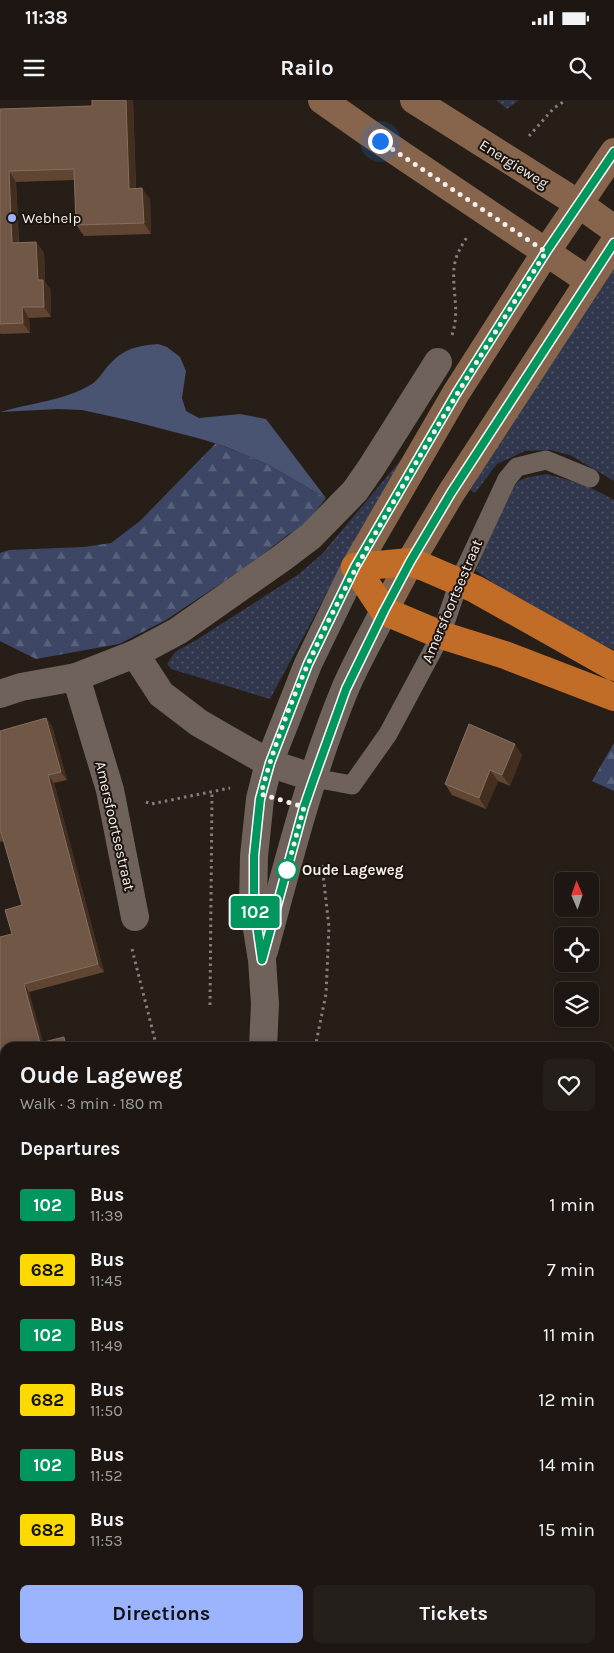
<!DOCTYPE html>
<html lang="en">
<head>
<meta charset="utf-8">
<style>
	body { margin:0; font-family:Karla,sans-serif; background:#251f1b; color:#f1f3f6; height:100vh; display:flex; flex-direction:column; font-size:19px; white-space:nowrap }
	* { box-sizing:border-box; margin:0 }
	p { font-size:16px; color:#a09f9f }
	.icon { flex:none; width:28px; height:28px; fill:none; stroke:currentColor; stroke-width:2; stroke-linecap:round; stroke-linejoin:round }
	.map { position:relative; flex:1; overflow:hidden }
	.drawer { position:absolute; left:0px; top:942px; width:615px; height:611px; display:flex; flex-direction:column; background:#1d1612; border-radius:15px 15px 0 0; box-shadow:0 2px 8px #0003,0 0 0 1px #3b3532 }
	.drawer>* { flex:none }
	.badge { padding:0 10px; border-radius:4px; font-size:18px; line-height:32px }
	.needle { width:32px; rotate:358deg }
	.tools { position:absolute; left:554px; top:772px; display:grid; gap:10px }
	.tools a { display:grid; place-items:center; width:45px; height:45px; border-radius:8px; background:#1d1612; box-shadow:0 2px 8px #0003,0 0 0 1px #3b3532; font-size:25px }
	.you { position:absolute; width:25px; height:25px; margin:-12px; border:4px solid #fff; border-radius:50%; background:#1a73e8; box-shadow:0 0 0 8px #1a73e833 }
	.map>.badge { position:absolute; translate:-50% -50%; box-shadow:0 0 0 2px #fff }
	h2 { padding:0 20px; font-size:19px; line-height:45px }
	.round { display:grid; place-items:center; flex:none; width:52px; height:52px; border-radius:8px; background:#251f1b }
	.head { display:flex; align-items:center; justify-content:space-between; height:85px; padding:0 20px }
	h1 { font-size:24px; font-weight:700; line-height:38px }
	.button { display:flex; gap:10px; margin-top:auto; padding:10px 20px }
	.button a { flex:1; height:58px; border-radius:8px; background:#9cb4fd; color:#111; font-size:20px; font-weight:700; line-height:58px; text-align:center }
	.button a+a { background:#251f1b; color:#f1f3f6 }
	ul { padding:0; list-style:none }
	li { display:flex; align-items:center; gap:15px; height:65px; padding:0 20px }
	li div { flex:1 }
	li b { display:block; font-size:19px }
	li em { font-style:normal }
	li .badge { min-width:55px; font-weight:700; text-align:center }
	.status { display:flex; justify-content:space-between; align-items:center; height:35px; padding:0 25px; background:#1d1612; direction:ltr }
	.status svg { height:14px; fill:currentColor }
	header { display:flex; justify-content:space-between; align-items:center; height:65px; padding:0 20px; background:#1d1612; font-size:22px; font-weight:700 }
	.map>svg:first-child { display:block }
	.industrial { fill:url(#industrial-grid) }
	.grass { fill:url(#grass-dots) }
	.forest { fill:url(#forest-firs) }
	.water { fill:#495372 }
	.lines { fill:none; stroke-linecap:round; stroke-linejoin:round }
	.path { stroke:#867e79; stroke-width:3; stroke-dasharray:2.5 4; stroke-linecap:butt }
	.service { stroke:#6e625b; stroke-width:19 }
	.minor { stroke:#6e625b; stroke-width:28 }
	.secondary { stroke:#87654c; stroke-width:28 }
	.motorway { stroke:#c16d28; stroke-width:28 }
	.rail { stroke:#c8c0bc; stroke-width:4 }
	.wall { fill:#604532 }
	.shaded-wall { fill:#432e1f }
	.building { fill:#705746; stroke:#856f60 }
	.line-casing { stroke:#fff; stroke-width:11 }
	.line { stroke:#00965e; stroke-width:8 }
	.walk { stroke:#f6efeb; stroke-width:5; stroke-dasharray:0 9 }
	.poi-dot { fill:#9cb4fd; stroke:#1d150f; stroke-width:2 }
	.stop-dot { fill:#fff; stroke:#00965e; stroke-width:2.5 }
	.labels { text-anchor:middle; stroke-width:4; stroke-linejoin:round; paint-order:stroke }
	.street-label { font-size:15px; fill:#f6efeb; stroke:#1d150f }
	.poi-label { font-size:15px; fill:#f6efeb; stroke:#1d150f; text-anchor:start }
	.stop-label { font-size:15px; font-weight:bold; fill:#f6efeb; stroke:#1d150f; text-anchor:start }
</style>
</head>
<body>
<div class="status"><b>11:38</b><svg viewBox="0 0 49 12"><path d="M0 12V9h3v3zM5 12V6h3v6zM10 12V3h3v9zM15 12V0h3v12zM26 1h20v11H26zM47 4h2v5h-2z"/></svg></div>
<header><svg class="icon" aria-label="menu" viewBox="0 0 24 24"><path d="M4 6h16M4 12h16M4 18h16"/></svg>Railo<svg class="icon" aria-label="search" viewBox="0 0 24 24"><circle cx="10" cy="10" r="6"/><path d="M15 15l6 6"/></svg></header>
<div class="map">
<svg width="614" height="1553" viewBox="0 0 614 1553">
	<defs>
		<pattern id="industrial-grid" width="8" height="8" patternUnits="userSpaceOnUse" patternTransform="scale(1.25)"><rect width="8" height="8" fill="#33241a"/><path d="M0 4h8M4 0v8" fill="none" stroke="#51443b"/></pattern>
		<pattern id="grass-dots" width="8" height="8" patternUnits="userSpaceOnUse" patternTransform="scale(1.25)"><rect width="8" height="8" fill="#31384d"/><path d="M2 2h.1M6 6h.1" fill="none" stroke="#4f5567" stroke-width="1.8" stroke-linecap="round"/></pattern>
		<pattern id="forest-firs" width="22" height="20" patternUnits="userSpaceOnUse" patternTransform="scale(1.25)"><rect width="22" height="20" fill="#3d4765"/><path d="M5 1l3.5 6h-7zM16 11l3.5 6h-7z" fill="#5a627b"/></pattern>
	</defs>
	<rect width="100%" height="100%" fill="#271e18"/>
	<!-- industrial -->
	<path class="industrial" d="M0,1533L5,1534V1549H85L110,1553H0Z"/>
	<!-- grass -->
	<g class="grass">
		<path d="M496,0H519L507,9Z"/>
		<path d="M614,162V381L570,355L550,350L525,351L497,364L475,393L466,387Z"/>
		<path d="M405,355L345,459L270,599L171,569L167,564L175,552L198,539L299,474L322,454Z"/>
		<path d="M546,374C570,380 593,387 614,400V550L526,505L476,471C483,451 499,398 513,385C522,377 535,376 546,374Z"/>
	</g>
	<!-- forest -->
	<g class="forest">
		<path d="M216,343L267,364L326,398L303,427L289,434L250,464L166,520L119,544L36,559L0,541V453L9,450L84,447L111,443L140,421Z"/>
		<path d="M614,643V691L592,681Z"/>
	</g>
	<!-- water -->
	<path class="water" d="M158,244L167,247L180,257L186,271L182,298L186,311L199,318L240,314L266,319L326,398L267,364L224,346L201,339L132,321L82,310L58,309L0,312C30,303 64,301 92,284C98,280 103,272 107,267C123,249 135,246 158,244Z"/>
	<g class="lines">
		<!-- path -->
		<g class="path">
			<path d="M529,36L554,8L566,0"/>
			<path d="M452,235C461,209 450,187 455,162C457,153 462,145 467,137"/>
			<path d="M146,702L151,704L230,688"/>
			<path d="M132,849L157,948"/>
			<path d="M210,905L212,692"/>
			<path d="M315,948L326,894L329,827L322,765"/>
			<path d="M307,1549L309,1553"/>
		</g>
		<!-- service -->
		<path class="service" d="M314,678L352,685L388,634L441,535L459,482L507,379L517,367L546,360L590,378"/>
		<!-- minor -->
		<g class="minor">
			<path d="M135,554L161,594L199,623L269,663L314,678"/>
			<path d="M76,577L110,690L135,817"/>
			<path d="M0,594L21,587L76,577L135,554L178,531L282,458L311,436L355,391L371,368L438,262"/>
			<path d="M264,851C288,763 310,674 345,589C356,563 371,537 384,511"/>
			<path d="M263,948L265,904L262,860L253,804L254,756L260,699L269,663L308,564L355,467"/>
			<path d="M355,1549L356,1553"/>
		</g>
		<!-- secondary -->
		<g class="secondary">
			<path d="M322,0L366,31L589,181"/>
			<path d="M414,0L579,104L614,129"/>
			<path d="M355,467L456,293L546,152L614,52"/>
			<path d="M384,511L410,462L451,393L614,143"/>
		</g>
		<!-- motorway -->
		<path class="motorway" d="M614,567L475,489L424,467L410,462L355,467L384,511L441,535L505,555L614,597"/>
		<!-- rail -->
		<g class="rail">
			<path d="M0,1465L5,1466"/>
			<path d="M0,1487L5,1488"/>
			<path d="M276,1549L295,1553"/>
			<path d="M376,1549L394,1553"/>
		</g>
	</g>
	<!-- wall -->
	<g class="wall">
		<path d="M133,0L136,88L150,99L151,134L84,136L76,125L75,80L16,82L19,143L36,142L44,153L45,182L51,190V217L29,218L30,233L1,234L0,233V9L92,6Z"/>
		<path d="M46,618L52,626L67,680L54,683L104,872L29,892L43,943L69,945L5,948V1200L0,1201V837L12,834L22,805L4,741L0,742V631Z"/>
		<path d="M522,655L510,686L498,681L486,709L452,695L445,684Z"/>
		<path d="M610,1044L614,1046V1203L610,1201Z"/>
		<path d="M614,1329V1371L610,1369V1337Z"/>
	</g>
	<!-- shaded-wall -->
	<g class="shaded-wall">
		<path d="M126,0H133L136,99L129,89Z"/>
		<path d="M9,71L16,82L19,154L12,143Z"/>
		<path d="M142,88L150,99L151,134L144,123Z"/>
		<path d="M36,142L44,153L45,182L51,190V217L44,207L38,180Z"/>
		<path d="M22,207L29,218L30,233L23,223Z"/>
		<path d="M46,618L52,626L67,680L61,672Z"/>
		<path d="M515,644L522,655L510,686L502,675Z"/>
		<path d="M490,670L498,681L486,709L479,698Z"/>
		<path d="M48,675L54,683L104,872L98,864Z"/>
		<path d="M24,884L29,892L45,948L40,943Z"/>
		<path d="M64,937L69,945L70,948H66Z"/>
	</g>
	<!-- building -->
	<g class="building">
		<path d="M92,0H126L129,89L142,88L144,123L76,125L74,69L9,71L12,143L36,142L38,180H43L44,207H22L23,223L0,224V9L92,6Z"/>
		<path d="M46,618L61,672L48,675L98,864L24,884L40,943L64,937L66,948H5V1190L0,1192V837L12,834L5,810L22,805L1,732H0V631Z"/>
		<path d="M469,624L515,644L502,675L490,670L479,698L445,684Z"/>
		<path d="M610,1044L614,1046V1197L610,1195Z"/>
		<path d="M614,1329V1364L610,1362V1337Z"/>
	</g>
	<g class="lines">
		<defs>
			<path id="line" d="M614,52L546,152L456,294L355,467L308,564L270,663L260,699L254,756V804L262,860L304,707L314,678L346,589L384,511L410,462L451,393L614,143"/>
		</defs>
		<!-- line casing -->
		<use href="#line" class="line-casing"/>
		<!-- line -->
		<use href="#line" class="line"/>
		<!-- walk -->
		<path class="walk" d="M287,770L304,707L261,694C288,591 341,492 394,401C442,316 494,234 546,152L380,41"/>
	</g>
	<!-- markers -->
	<circle class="poi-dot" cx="12" cy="118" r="5"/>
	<circle class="stop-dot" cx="287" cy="770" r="10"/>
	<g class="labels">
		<!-- street labels -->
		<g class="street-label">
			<text transform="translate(514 64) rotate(32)" y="5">Energieweg</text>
			<text transform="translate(452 501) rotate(-67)" y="5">Amersfoortsestraat</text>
			<text transform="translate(115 726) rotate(77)" y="5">Amersfoortsestraat</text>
		</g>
		<!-- poi labels -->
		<g class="poi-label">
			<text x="22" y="123">Webhelp</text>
		</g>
		<!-- stop labels -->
		<g class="stop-label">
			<text x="302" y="775">Oude Lageweg</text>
		</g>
	</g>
</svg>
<div class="tools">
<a><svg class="needle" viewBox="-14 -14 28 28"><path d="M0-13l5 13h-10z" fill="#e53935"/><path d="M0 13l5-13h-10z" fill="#a09f9f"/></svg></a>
<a><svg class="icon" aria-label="locate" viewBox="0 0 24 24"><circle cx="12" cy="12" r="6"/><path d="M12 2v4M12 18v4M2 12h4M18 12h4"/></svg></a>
<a><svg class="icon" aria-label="layers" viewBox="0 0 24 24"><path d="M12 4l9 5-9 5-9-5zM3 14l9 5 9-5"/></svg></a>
</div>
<div class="you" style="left:380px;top:41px"></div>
<b class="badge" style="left:255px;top:812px;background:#00965e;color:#fff">102</b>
<section class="drawer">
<div class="head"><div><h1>Oude Lageweg</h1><p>Walk · 3 min · 180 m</p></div><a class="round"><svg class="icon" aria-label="heart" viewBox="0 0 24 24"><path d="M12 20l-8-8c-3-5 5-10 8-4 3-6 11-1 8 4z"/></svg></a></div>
<h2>Departures</h2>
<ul>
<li><span class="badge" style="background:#00965e;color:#fff">102</span><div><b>Bus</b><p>11:39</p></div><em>1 min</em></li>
<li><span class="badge" style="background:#fcd900;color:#111">682</span><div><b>Bus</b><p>11:45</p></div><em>7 min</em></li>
<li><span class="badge" style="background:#00965e;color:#fff">102</span><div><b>Bus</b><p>11:49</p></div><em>11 min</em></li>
<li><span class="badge" style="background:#fcd900;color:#111">682</span><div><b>Bus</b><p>11:50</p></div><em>12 min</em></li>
<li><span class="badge" style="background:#00965e;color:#fff">102</span><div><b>Bus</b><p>11:52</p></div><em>14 min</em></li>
<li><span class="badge" style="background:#fcd900;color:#111">682</span><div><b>Bus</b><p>11:53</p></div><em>15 min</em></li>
</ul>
<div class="button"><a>Directions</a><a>Tickets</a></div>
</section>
</div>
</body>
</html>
